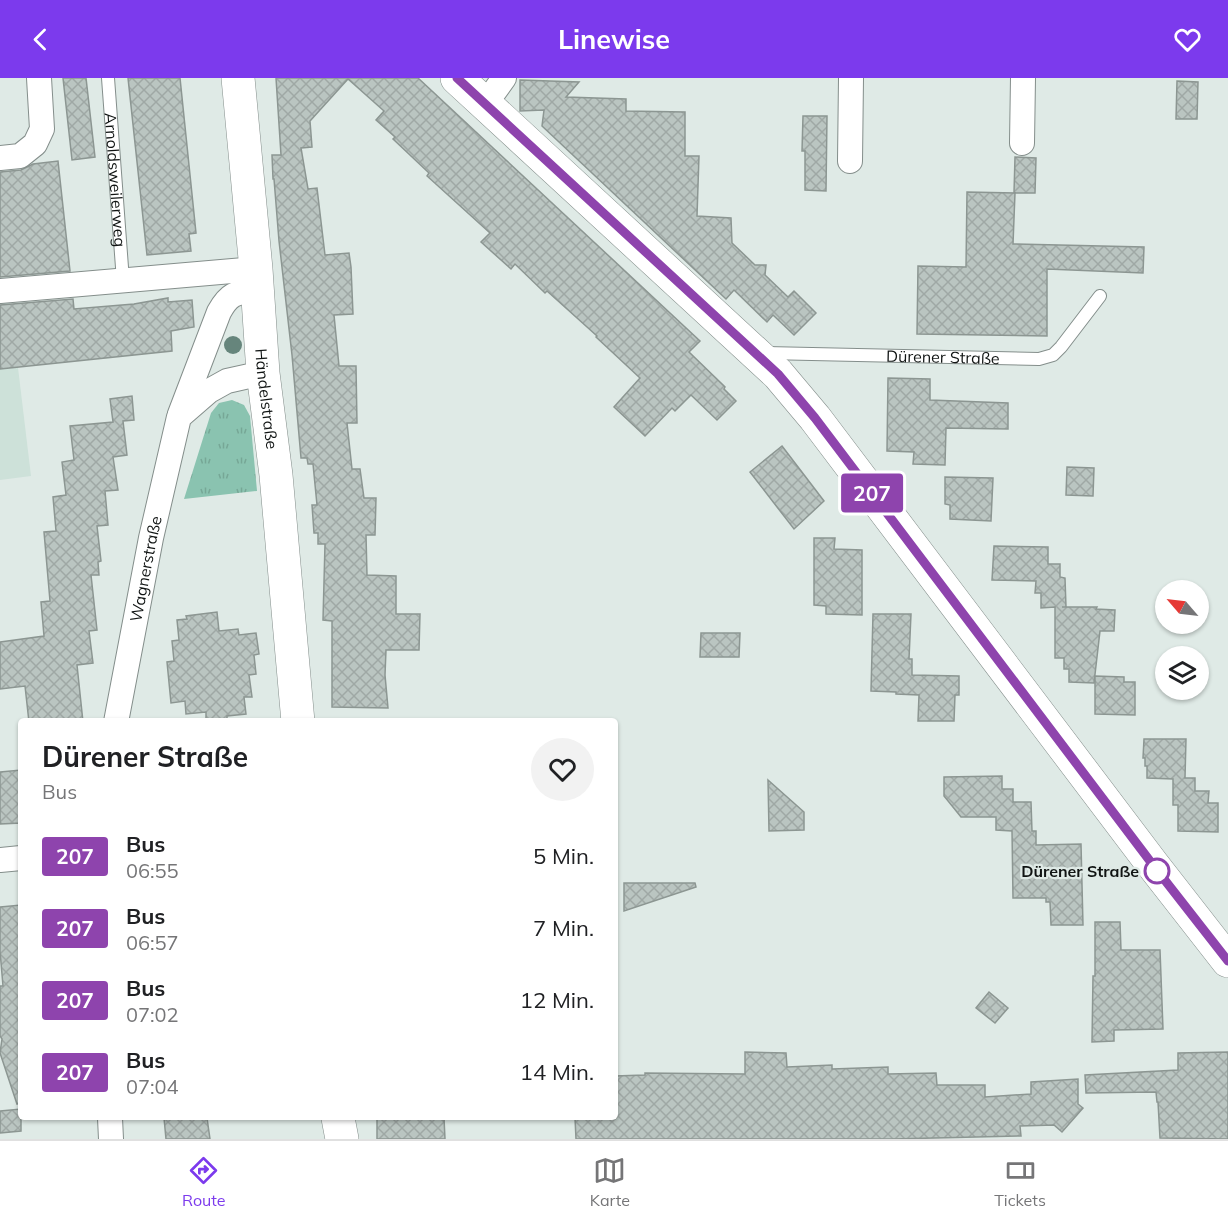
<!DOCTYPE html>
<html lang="de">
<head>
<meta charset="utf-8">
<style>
	body { margin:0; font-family:Mulish,sans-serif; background:#f2f2f2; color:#202124; height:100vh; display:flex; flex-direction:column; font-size:22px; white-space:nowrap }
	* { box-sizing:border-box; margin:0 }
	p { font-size:20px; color:#757577 }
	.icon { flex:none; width:33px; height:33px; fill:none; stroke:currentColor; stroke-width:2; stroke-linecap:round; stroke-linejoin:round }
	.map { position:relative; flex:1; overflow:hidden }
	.side { position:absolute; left:18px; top:640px; width:600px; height:402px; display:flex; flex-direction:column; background:#fff; border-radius:6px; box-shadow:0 2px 4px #0004 }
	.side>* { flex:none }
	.badge { padding:0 12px; border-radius:4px; font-size:21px; line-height:39px }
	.needle { width:39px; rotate:298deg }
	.controls { position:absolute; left:1155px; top:502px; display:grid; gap:12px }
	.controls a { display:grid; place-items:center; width:54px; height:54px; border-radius:50%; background:#fff; box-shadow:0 2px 4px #0004; font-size:30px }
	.map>.badge { position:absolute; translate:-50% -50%; box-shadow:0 0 0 3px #fff }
	.round { display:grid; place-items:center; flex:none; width:63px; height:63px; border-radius:32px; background:#f2f2f2 }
	.headline { display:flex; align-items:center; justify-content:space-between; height:102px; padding:0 24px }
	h1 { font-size:28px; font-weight:700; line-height:45px }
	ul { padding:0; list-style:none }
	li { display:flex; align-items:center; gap:18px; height:72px; padding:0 24px }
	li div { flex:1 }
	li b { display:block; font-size:22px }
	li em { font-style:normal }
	li .badge { min-width:66px; font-weight:700; text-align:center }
	header { display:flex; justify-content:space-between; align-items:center; height:78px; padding:0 24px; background:#7c3aed; color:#fff; font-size:27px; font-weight:700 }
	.tab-bar { display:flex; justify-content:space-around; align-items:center; height:84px; border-top:2px solid #e0e0e0; background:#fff; font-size:16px; color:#757577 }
	.tab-bar a { display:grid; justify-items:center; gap:3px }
	.tab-bar .on { color:#7c3aed }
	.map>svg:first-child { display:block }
	.built { fill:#cde1d9 }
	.grass { fill:url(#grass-tufts) }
	.building { fill:url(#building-cross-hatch); stroke:#8c9692; stroke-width:1.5 }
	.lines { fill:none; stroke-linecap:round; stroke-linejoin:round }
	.lane-casing { stroke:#848e8b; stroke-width:14 }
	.street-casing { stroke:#848e8b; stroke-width:26 }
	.secondary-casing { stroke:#848e8b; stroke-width:34 }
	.lane { stroke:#fff; stroke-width:12 }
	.street { stroke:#fff; stroke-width:24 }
	.secondary { stroke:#fff; stroke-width:33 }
	.tree { fill:#66857c }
	.line-casing { stroke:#fff; stroke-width:14 }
	.line { stroke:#8e44ad; stroke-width:9 }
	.stop-dot { fill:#fff; stroke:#8e44ad; stroke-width:3 }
	.labels { text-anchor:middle; stroke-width:4.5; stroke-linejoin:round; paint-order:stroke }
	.street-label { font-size:16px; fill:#101413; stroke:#dfeae6 }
	.stop-label { font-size:16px; font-weight:bold; fill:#101413; stroke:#dfeae6; text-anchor:end }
</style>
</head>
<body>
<header><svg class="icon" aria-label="back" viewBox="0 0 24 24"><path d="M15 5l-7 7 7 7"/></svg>Linewise<svg class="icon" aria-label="heart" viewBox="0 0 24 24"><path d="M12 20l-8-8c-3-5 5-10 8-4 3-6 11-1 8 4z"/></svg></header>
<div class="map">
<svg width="1228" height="1061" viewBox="0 0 1228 1061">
	<defs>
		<pattern id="grass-tufts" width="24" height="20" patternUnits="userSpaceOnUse" patternTransform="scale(1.5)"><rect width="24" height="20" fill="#8ac3b0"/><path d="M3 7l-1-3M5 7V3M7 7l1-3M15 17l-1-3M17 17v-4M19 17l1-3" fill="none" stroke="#76a796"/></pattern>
		<pattern id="building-cross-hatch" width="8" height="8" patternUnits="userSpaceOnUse" patternTransform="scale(1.5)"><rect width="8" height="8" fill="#bac5c1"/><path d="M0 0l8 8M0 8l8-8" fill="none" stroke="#9fa8a5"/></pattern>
	</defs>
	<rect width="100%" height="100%" fill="#dfeae6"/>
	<!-- built -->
	<path class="built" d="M10,223L31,398L0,402V224Z"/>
	<!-- grass -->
	<path class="grass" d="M232,322L244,327L250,338L257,413L184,421L211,335L219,325Z"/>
	<!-- building -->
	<g class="building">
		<path d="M63,0H86L95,79L72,82Z"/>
		<path d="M128,0H180L196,155L189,156L191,173L147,177Z"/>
		<path d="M276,0H418L700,263L689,274L725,309L724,311L736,323L717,342L691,317L675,333L672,330L645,358L614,329L640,300L596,259L597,258L547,213L545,215L515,186L511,191L481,164L490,155L427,98L429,95L393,61L395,59L376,42L384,33L348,1L310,43L312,69L301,70L308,111L317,110L325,177L349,175L351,189L353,236L334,237L339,288H356L357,345H347L352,391H360L364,420H376L375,457H366L367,497L396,498V536H420L419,572H386L385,597L388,630L332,629V543L323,542L325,466H318V455H314L312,427H317L313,386H308L307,380H301L292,277L279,163L274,101H273L272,77H281Z"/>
		<path d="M520,2L579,4L566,19L626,21V33L685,34V78H699L697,138L731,140L732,165L755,187H766L765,197L788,219L794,213L816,235L794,257L773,237L767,244L734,212L726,221L542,48L544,32L520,33Z"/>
		<path d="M1177,3L1198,4L1197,41H1176Z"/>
		<path d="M803,38H827L826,113L805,112V73H802Z"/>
		<path d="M1015,79L1036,80L1035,115H1014Z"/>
		<path d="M58,83L70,193L0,199V94L21,92L33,86Z"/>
		<path d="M967,114L1015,115L1013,166L1144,169L1143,195L1047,191V258L917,256L918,188L966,189Z"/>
		<path d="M168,220V224L192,222L194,249L171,253L172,273L0,291V227L73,221L74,231L134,226Z"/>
		<path d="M888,300L930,301V322L1008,325V351L946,350L945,387L913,386L914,374L887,373Z"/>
		<path d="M132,318L134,342L123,343L127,377L113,379L118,412L105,413L108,447L97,448L101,483L98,484L99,497H91L97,552L89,553L93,585L77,587L83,644H29L25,608L0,611V564L44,558L41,524L50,523L44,454L56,453L53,419L66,417L62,384L74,382L70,348L113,344L110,321Z"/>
		<path d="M782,368L824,423L794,451L750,394Z"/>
		<path d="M1067,389L1094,390L1093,418L1066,417Z"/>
		<path d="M945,399L993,400L991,443L950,441V427L945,426Z"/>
		<path d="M814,460H835L834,471L862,472V537L826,536V528L814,527Z"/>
		<path d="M994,468L1048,469V486H1060V499L1065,500L1066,529H1062H1097L1096,531L1115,532L1114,553H1100L1094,605L1069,604V591H1064V580H1055V529L1041,530V515H1035L1036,503L992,502Z"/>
		<path d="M217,534L219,553L238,551L239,557L256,555L259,576L254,577L256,596L249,597L252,619H244L246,636L227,638V644H206V634L186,636L185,623L171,625L167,584L174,583L172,563L179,562L177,542L187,541L186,538Z"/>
		<path d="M873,536H911L909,581H912V597L959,598V617H955L954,643H918L919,617L896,616V614L871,613Z"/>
		<path d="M701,555H740L739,579H700Z"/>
		<path d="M1095,598L1124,599V604H1135V637L1095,636Z"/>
		<path d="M1144,661H1186L1185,700H1195V713H1209L1208,725H1218V754L1178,753V727H1173V701L1147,700V688H1145V680H1143Z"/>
		<path d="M21,692V745L0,746V694Z"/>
		<path d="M1002,698V711H1013V724H1031L1032,753H1036V767L1081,766L1083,847H1051L1050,824H1046V820H1013L1012,753L996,752V739H961L944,718V699Z"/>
		<path d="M768,702L804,734V752L769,753Z"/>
		<path d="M624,805H695L696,809L624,833Z"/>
		<path d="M21,827V1025L17,1026L0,975L2,961L0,958V908H3L0,873V829Z"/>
		<path d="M1095,844H1120L1121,872H1160L1163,951L1114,952V963L1092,964L1093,898H1095Z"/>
		<path d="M989,914L1008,930L995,945L976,930Z"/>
		<path d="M745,974L786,975L787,989L832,987V991L888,989V996L936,995L937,1007H985V1019L1031,1016V1004L1078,1001V1026L1083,1030L1062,1054L1054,1047L1020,1048L1021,1058L892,1061H576L575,1040H615V998L645,997V995L745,996Z"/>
		<path d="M1228,974V1061L1160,1060L1158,1024H1157L1156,1014L1086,1015L1085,997L1178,992V975Z"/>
		<path d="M21,1031V1053L0,1055V1033Z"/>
		<path d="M164,1040H207L210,1061H166Z"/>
		<path d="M377,1040H444L445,1061H377Z"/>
	</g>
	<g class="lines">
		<defs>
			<g id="lane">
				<path id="s1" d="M108,0L123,203"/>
				<path id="s2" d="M766,275L1039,281L1053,277L1061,269L1100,218"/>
			</g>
			<g id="street">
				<path d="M486,25L504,0"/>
				<path d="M1022,65L1023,0"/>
				<path d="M0,80L20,78L35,66L42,51L39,0"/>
				<path d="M850,83L851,0"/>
				<path d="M0,213L256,191"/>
				<path d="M180,336L219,234C230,214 236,215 258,212"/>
				<path id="s3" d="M116,644L151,460L179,339L209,313L227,303L263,295"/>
				<path d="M0,782L21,780"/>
				<path d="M110,1040L111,1061"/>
			</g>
			<g id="secondary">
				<path id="s4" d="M238,0L256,191L263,295L276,397L298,644"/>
				<path d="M457,0L778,296L815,340L1153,787L1228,883"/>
				<path d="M338,1040L342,1061"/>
			</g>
		</defs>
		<!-- lane casing -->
		<use href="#lane" class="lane-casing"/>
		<!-- street casing -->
		<use href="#street" class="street-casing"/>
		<!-- secondary casing -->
		<use href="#secondary" class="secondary-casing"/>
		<!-- lane -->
		<use href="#lane" class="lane"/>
		<!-- street -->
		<use href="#street" class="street"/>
		<!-- secondary -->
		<use href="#secondary" class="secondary"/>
	</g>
	<!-- trees -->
	<circle class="tree" cx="233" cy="267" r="9"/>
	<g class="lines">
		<defs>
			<path id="line" d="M457,0L778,296L815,340L1153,787L1228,883"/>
		</defs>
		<!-- line casing -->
		<use href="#line" class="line-casing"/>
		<!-- line -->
		<use href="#line" class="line"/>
	</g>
	<!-- markers -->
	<circle class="stop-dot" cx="1157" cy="793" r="12"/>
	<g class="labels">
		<!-- street labels -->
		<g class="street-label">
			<text dy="6" stroke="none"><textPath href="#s1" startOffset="102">Arnoldsweilerweg</textPath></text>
			<text dy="6" stroke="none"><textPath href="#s2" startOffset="177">Dürener Straße</textPath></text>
			<text dy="6" stroke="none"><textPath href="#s4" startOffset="322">Händelstraße</textPath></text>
			<text dy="6" stroke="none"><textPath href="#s3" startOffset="156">Wagnerstraße</textPath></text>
		</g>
		<!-- stop labels -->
		<g class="stop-label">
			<text x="1139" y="799">Dürener Straße</text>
		</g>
	</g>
</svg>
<div class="controls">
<a><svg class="needle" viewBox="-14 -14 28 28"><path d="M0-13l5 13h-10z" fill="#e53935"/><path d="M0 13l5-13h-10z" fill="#757577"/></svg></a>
<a><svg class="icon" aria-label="layers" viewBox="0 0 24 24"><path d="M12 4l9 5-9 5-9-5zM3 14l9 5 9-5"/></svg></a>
</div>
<b class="badge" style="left:872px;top:415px;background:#8e44ad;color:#fff">207</b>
<section class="side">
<div class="headline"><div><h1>Dürener Straße</h1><p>Bus</p></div><a class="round"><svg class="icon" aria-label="heart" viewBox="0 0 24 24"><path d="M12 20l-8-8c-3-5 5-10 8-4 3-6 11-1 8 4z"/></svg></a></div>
<ul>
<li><span class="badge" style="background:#8e44ad;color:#fff">207</span><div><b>Bus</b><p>06:55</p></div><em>5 Min.</em></li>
<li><span class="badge" style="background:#8e44ad;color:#fff">207</span><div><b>Bus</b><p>06:57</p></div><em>7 Min.</em></li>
<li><span class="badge" style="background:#8e44ad;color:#fff">207</span><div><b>Bus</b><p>07:02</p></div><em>12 Min.</em></li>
<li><span class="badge" style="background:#8e44ad;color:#fff">207</span><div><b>Bus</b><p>07:04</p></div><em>14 Min.</em></li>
</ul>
</section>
</div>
<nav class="tab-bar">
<a class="on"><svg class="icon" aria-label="directions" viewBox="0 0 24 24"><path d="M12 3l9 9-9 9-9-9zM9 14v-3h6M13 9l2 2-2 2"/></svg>Route</a>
<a><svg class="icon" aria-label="map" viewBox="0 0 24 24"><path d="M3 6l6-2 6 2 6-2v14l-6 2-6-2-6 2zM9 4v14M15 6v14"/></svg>Karte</a>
<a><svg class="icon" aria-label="tickets" viewBox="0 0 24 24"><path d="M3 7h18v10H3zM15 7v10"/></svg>Tickets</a>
</nav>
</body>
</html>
